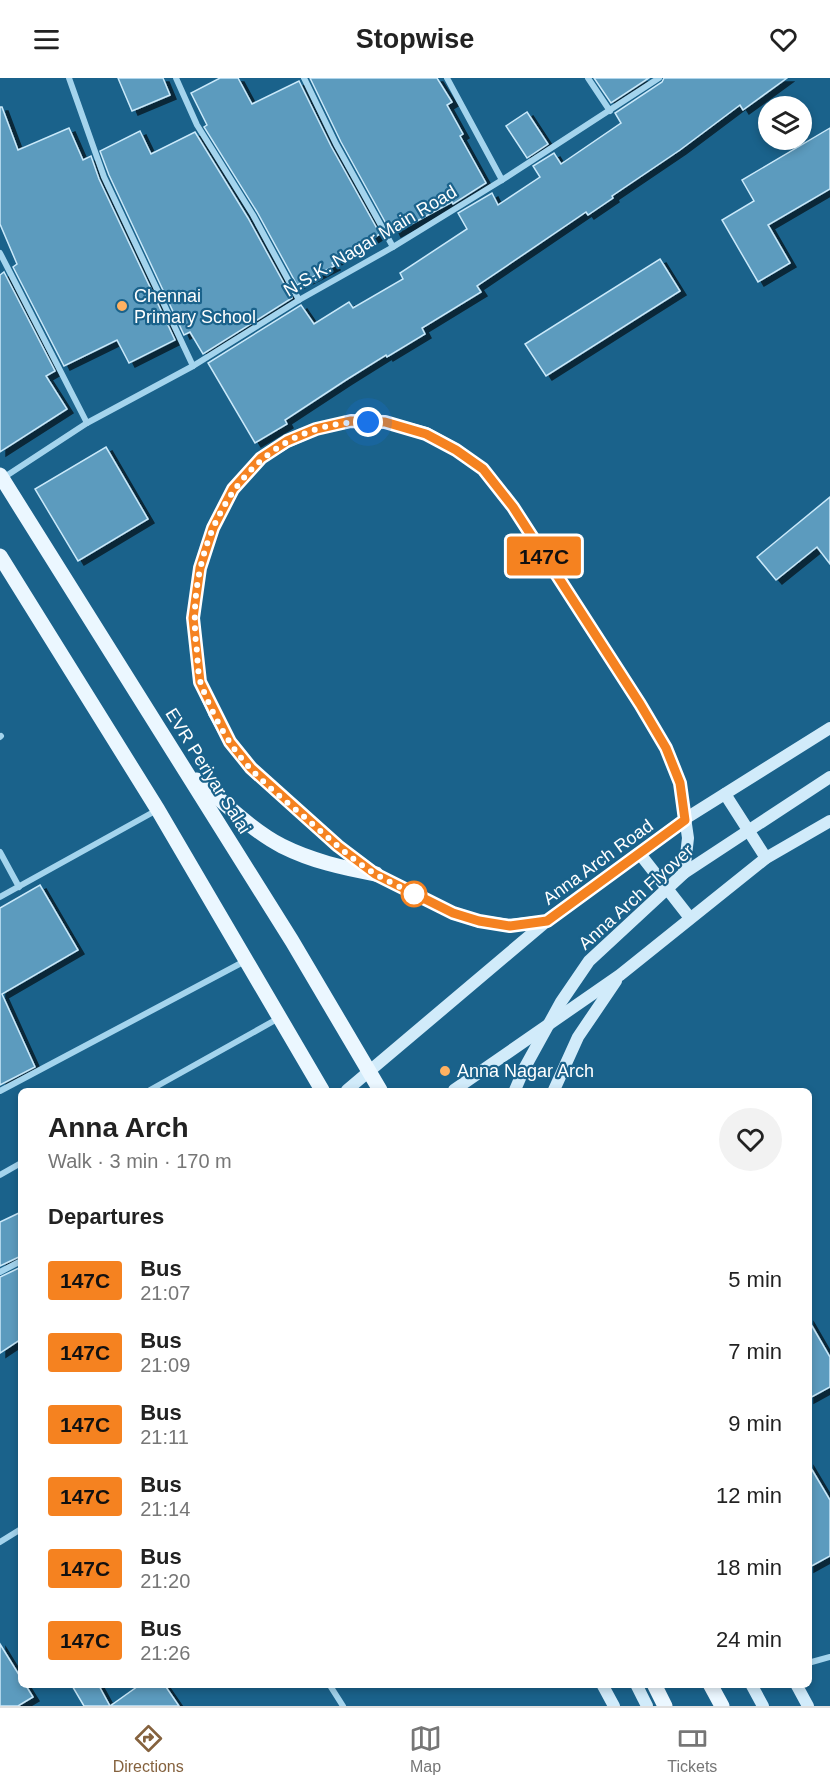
<!DOCTYPE html>
<html lang="en">
<head>
<meta charset="utf-8">
<style>
	body { margin:0; font-family:Helvetica,sans-serif; background:#f2f2f2; color:#222; height:100vh; display:flex; flex-direction:column; font-size:22px; white-space:nowrap }
	* { box-sizing:border-box; margin:0 }
	p { font-size:20px; color:#767676 }
	.icon { flex:none; width:33px; height:33px; fill:none; stroke:currentColor; stroke-width:2; stroke-linecap:round; stroke-linejoin:round }
	.map { position:relative; flex:1; overflow:hidden }
	.details { position:absolute; left:18px; top:1010px; width:794px; height:600px; display:flex; flex-direction:column; background:#fff; border-radius:9px; box-shadow:0 3px 9px #0003 }
	.details>* { flex:none }
	.badge { padding:0 12px; border-radius:4px; font-size:21px; line-height:39px }
	.fabs { position:absolute; left:758px; top:18px; display:grid; gap:12px }
	.fabs a { display:grid; place-items:center; width:54px; height:54px; border-radius:50%; background:#fff; box-shadow:0 3px 9px #0003; font-size:30px }
	.you { position:absolute; width:30px; height:30px; margin:-15px; border:4px solid #fff; border-radius:50%; background:#1a73e8; box-shadow:0 0 0 9px #1a73e833 }
	.map>.badge { position:absolute; translate:-50% -50%; box-shadow:0 0 0 3px #fff }
	h2 { padding:0 30px; font-size:22px; line-height:54px }
	.round { display:grid; place-items:center; flex:none; width:63px; height:63px; border-radius:32px; background:#f2f2f2 }
	.summary { display:flex; align-items:center; justify-content:space-between; height:102px; padding:0 30px }
	h1 { font-size:28px; font-weight:700; line-height:45px }
	ul { padding:0; list-style:none }
	li { display:flex; align-items:center; gap:18px; height:72px; padding:0 30px }
	li div { flex:1 }
	li b { display:block; font-size:22px }
	li em { font-style:normal }
	li .badge { min-width:66px; font-weight:700; text-align:center }
	header { display:flex; justify-content:space-between; align-items:center; height:78px; padding:0 30px; background:#fff; font-size:27px; font-weight:700 }
	.tab-bar { display:flex; justify-content:space-around; align-items:center; height:84px; border-top:2px solid #e0e0e0; background:#fff; font-size:16px; color:#767676 }
	.tab-bar a { display:grid; justify-items:center; gap:3px }
	.tab-bar .active { color:#85623e }
	.map>svg:first-child { display:block }
	.building { fill:#5c9bbe; stroke:#cae9fa; stroke-width:1.5; filter:url(#shadow) }
	.lines { fill:none; stroke-linecap:round; stroke-linejoin:round }
	.street { stroke:#a4d4ed; stroke-width:6 }
	.secondary { stroke:#d1ebfa; stroke-width:12 }
	.primary { stroke:#ebf7ff; stroke-width:15 }
	.secondary-bridge { stroke:#d1ebfa; stroke-width:12 }
	.line-casing { stroke:#fff; stroke-width:14 }
	.line { stroke:#f58220; stroke-width:9 }
	.walk { stroke:#fff; stroke-width:6; stroke-dasharray:0 10.8 }
	.poi-dot { fill:#ffb161; stroke:#1a628b; stroke-width:2 }
	.stop-dot { fill:#fff; stroke:#f58220; stroke-width:3 }
	.labels { text-anchor:middle; stroke-width:4.5; stroke-linejoin:round; paint-order:stroke }
	.street-label { font-size:18px; fill:#fff; stroke:#1a628b }
	.poi-label { font-size:18px; fill:#fff; stroke:#1a628b; text-anchor:start }
</style>
</head>
<body>
<header><svg class="icon" aria-label="menu" viewBox="0 0 24 24"><path d="M4 6h16M4 12h16M4 18h16"/></svg>Stopwise<svg class="icon" aria-label="heart" viewBox="0 0 24 24"><path d="M12 20l-8-8c-3-5 5-10 8-4 3-6 11-1 8 4z"/></svg></header>
<div class="map">
<svg width="830" height="1628" viewBox="0 0 830 1628">
	<defs>
		<filter id="shadow"><feDropShadow dx="6" dy="4" stdDeviation="0" flood-color="#0009"/></filter>
	</defs>
	<rect width="100%" height="100%" fill="#1a628b"/>
	<!-- building -->
	<g class="building">
		<path d="M118,0H163L170,17L132,33Z"/>
		<path d="M220,0H238L252,26L299,3L331,68L380,156L332,185L334,188L297,207L257,134L204,49L207,47L191,15Z"/>
		<path d="M310,0H437L452,24L447,27L463,56L460,58L486,105L453,126L452,124L395,155L392,149L389,151L341,64Z"/>
		<path d="M594,0H649L611,25Z"/>
		<path d="M664,0H787L743,32L740,27L680,72L612,118L613,120L588,137L586,134L477,208L481,214L422,250L425,256L387,279L386,277L346,302L285,342L287,346L255,365L208,285L301,227L314,246L349,224L353,230L403,201L400,195L467,151L458,135L492,115L498,127L540,99L533,88L554,75L561,86L621,45L615,35L662,4Z"/>
		<path d="M0,29H2L18,72L69,50L83,82L91,78L99,101L175,262L129,285L117,262L64,288L13,189L17,186L0,146Z"/>
		<path d="M527,34L548,66L527,80L506,48Z"/>
		<path d="M830,50V111L768,147L790,185L758,204L722,142L754,123L742,102Z"/>
		<path d="M140,53L151,76L195,54L248,140L292,220L203,276L190,254L184,257L109,97L100,73Z"/>
		<path d="M660,181L680,213L546,298L525,266Z"/>
		<path d="M4,194L55,293L46,298L67,331L0,374V197Z"/>
		<path d="M106,369L148,441L78,483L35,411Z"/>
		<path d="M830,419V486L817,469L776,502L757,479Z"/>
		<path d="M40,807L78,872L2,916L35,989L0,1007V830Z"/>
		<path d="M21,1134V1178L0,1188V1144Z"/>
		<path d="M21,1189V1261L0,1275V1199Z"/>
		<path d="M808,1241L830,1279V1309L808,1321Z"/>
		<path d="M808,1385L830,1422V1478L808,1490Z"/>
		<path d="M0,1566L21,1600V1606H25L33,1619L18,1628H0Z"/>
		<path d="M71,1606H98L110,1628L141,1606H164L179,1628H84Z"/>
	</g>
	<g class="lines">
		<!-- street -->
		<g class="street">
			<path d="M69,0L104,99L193,288"/>
			<path d="M176,0L197,47L253,137L299,222"/>
			<path d="M304,0L336,66L393,169"/>
			<path d="M447,0L502,102"/>
			<path d="M588,0L610,33"/>
			<path d="M0,175L87,345"/>
			<path d="M3,400L87,345L193,288L299,222L393,169L502,102L659,0"/>
			<path d="M0,659L1,658"/>
			<path d="M0,774L19,809"/>
			<path d="M0,819L157,732"/>
			<path d="M150,1012L279,940"/>
			<path d="M0,1013L245,883"/>
			<path d="M0,1097L21,1085"/>
			<path d="M0,1194L21,1183"/>
			<path d="M0,1464L21,1451"/>
			<path d="M808,1585L830,1579"/>
			<path d="M329,1606L343,1628"/>
		</g>
		<!-- secondary -->
		<g class="secondary">
			<path d="M214,635L230,664L251,690L338,768L376,796L453,835L479,843L510,847L547,843"/>
			<path d="M725,716L766,780"/>
			<path d="M640,776L690,840"/>
			<path d="M347,1012L547,843L688,739L830,650"/>
			<path d="M454,1012L620,897L766,780L830,743"/>
			<path d="M554,1012L578,959L616,903"/>
			<path d="M602,1606L614,1628"/>
			<path d="M636,1606L647,1628"/>
			<path d="M751,1606L763,1628"/>
			<path d="M796,1606L808,1628"/>
		</g>
		<!-- primary -->
		<g class="primary">
			<path d="M0,397L292,863L380,1012"/>
			<path d="M0,478L158,732L322,1012"/>
			<path d="M197,702C224,724 251,752 282,768C312,783 343,790 376,796"/>
			<path d="M654,1606L665,1628"/>
			<path d="M710,1606L722,1628"/>
		</g>
		<!-- secondary-bridge -->
		<g class="secondary-bridge">
			<path d="M214,635L200,604L193,540L200,490L213,450L233,411L261,380L287,364L316,351L351,343L385,344L426,355L457,372L483,391L513,429L640,626L666,670L680,705L688,760L684,795"/>
			<path d="M515,1012L524,991L561,924L589,883L684,795L830,699"/>
		</g>
	</g>
	<g class="lines">
		<defs>
			<path id="line" d="M351,343L385,344L426,356L456,372L483,391L513,429L640,626L666,670L680,705L685,742L547,843L510,848L479,843L453,835L375,796L338,768L251,690L230,664L200,604L193,540L200,490L213,450L233,411L261,380L287,363L316,351Z"/>
		</defs>
		<!-- line casing -->
		<use href="#line" class="line-casing"/>
		<!-- line -->
		<use href="#line" class="line"/>
		<!-- walk -->
		<path class="walk" d="M368,344C249,342 185,458 196,565C198,578 197,594 201,606C208,625 218,646 229,663C249,695 281,719 309,743C331,762 352,782 377,797C391,805 407,812 421,820L414,816"/>
	</g>
	<!-- markers -->
	<g class="poi-dot">
		<circle cx="122" cy="228" r="6"/>
		<circle cx="445" cy="993" r="6"/>
	</g>
	<circle class="stop-dot" cx="414" cy="816" r="12"/>
	<g class="labels">
		<!-- street labels -->
		<g class="street-label">
			<text transform="translate(370 163) rotate(-31)" y="6">N.S.K. Nagar Main Road</text>
			<text transform="translate(208 693) rotate(58)" y="6">EVR Periyar Salai</text>
			<text transform="translate(598 784) rotate(-36)" y="6">Anna Arch Road</text>
			<text transform="translate(636 819) rotate(-42)" y="6">Anna Arch Flyover</text>
		</g>
		<!-- poi labels -->
		<g class="poi-label">
			<text x="134" y="224">Chennai<tspan x="134" dy="21">Primary School</tspan></text>
			<text x="457" y="999">Anna Nagar Arch</text>
		</g>
	</g>
</svg>
<div class="fabs">
<a><svg class="icon" aria-label="layers" viewBox="0 0 24 24"><path d="M12 4l9 5-9 5-9-5zM3 14l9 5 9-5"/></svg></a>
</div>
<div class="you" style="left:368px;top:344px"></div>
<b class="badge" style="left:544px;top:478px;background:#f58220;color:#111">147C</b>
<section class="details">
<div class="summary"><div><h1>Anna Arch</h1><p>Walk · 3 min · 170 m</p></div><a class="round"><svg class="icon" aria-label="heart" viewBox="0 0 24 24"><path d="M12 20l-8-8c-3-5 5-10 8-4 3-6 11-1 8 4z"/></svg></a></div>
<h2>Departures</h2>
<ul>
<li><span class="badge" style="background:#f58220;color:#111">147C</span><div><b>Bus</b><p>21:07</p></div><em>5 min</em></li>
<li><span class="badge" style="background:#f58220;color:#111">147C</span><div><b>Bus</b><p>21:09</p></div><em>7 min</em></li>
<li><span class="badge" style="background:#f58220;color:#111">147C</span><div><b>Bus</b><p>21:11</p></div><em>9 min</em></li>
<li><span class="badge" style="background:#f58220;color:#111">147C</span><div><b>Bus</b><p>21:14</p></div><em>12 min</em></li>
<li><span class="badge" style="background:#f58220;color:#111">147C</span><div><b>Bus</b><p>21:20</p></div><em>18 min</em></li>
<li><span class="badge" style="background:#f58220;color:#111">147C</span><div><b>Bus</b><p>21:26</p></div><em>24 min</em></li>
</ul>
</section>
</div>
<nav class="tab-bar">
<a class="active"><svg class="icon" aria-label="directions" viewBox="0 0 24 24"><path d="M12 3l9 9-9 9-9-9zM9 14v-3h6M13 9l2 2-2 2"/></svg>Directions</a>
<a><svg class="icon" aria-label="map" viewBox="0 0 24 24"><path d="M3 6l6-2 6 2 6-2v14l-6 2-6-2-6 2zM9 4v14M15 6v14"/></svg>Map</a>
<a><svg class="icon" aria-label="tickets" viewBox="0 0 24 24"><path d="M3 7h18v10H3zM15 7v10"/></svg>Tickets</a>
</nav>
</body>
</html>
